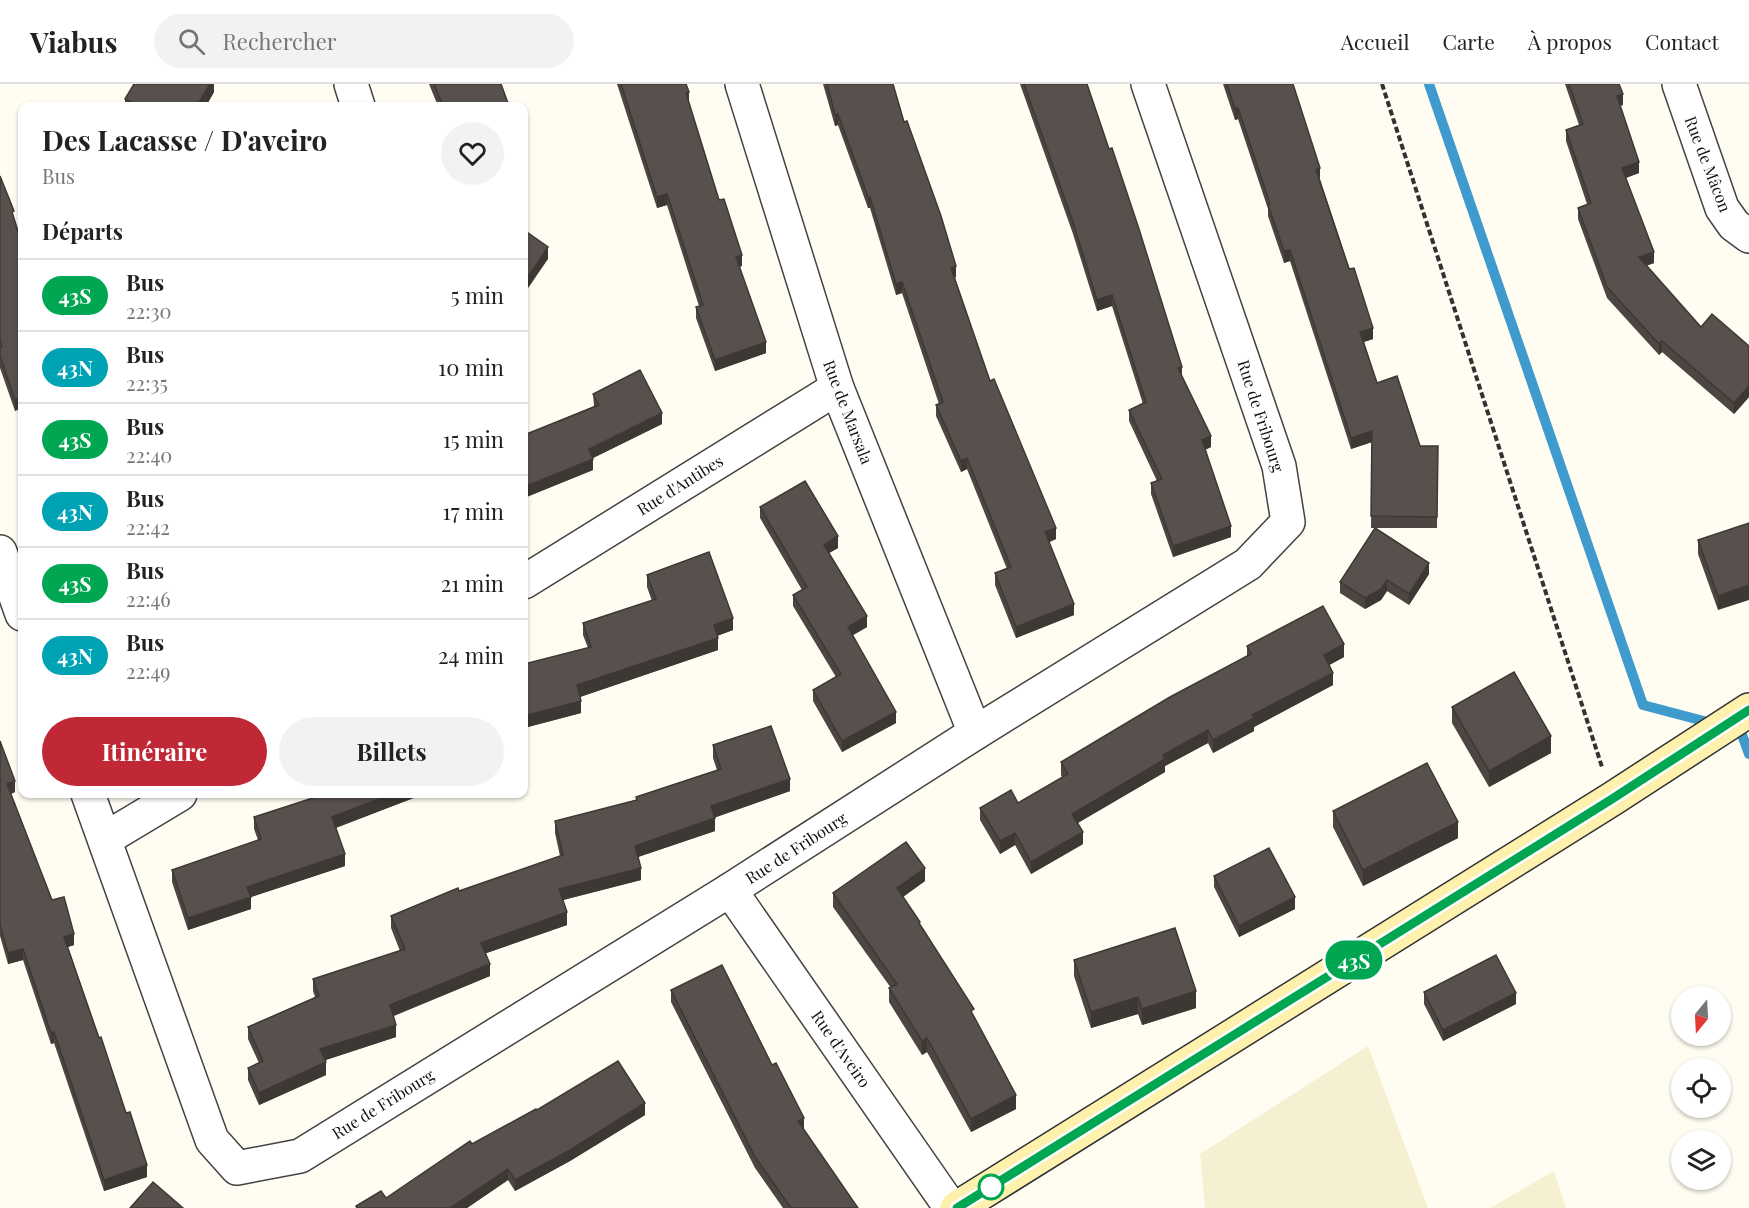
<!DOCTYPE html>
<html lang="fr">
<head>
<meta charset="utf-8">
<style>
	body { margin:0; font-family:"Playfair Display",serif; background:#f2f2f2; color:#222; height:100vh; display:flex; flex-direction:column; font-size:22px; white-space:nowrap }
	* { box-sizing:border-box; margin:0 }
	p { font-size:20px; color:#767676 }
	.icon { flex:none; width:33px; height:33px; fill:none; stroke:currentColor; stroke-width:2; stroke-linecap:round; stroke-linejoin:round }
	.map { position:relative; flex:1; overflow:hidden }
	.side { position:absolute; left:18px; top:18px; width:510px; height:696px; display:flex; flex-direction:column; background:#fff; border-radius:12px; box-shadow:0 2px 4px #0004 }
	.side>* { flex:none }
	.badge { padding:0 12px; border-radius:20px; font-size:21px; line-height:39px }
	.needle { width:39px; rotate:198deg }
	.controls { position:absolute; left:1671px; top:902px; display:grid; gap:12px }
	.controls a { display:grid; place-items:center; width:60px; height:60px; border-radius:50%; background:#fff; box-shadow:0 2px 4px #0004; font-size:30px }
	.map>.badge { position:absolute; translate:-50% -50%; box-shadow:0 0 0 3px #fff }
	h2 { padding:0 24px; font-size:22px; line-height:54px }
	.round { display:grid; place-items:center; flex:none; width:63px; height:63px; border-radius:32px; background:#f2f2f2 }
	.head { display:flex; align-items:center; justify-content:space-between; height:102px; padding:0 24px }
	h1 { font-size:28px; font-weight:700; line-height:45px }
	.primary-button { display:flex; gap:12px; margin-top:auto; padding:12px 24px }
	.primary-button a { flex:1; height:69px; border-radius:36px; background:#c02836; color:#fff; font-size:24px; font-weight:700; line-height:69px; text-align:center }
	.primary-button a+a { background:#f2f2f2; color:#222 }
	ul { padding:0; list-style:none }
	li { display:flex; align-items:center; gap:18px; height:72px; padding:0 24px; border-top:2px solid #e0e0e0 }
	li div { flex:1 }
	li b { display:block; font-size:22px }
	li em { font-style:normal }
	li .badge { min-width:66px; font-weight:700; text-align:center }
	header { display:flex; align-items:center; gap:36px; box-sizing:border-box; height:84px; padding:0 30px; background:#fff; border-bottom:2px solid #e0e0e0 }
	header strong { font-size:28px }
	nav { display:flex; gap:33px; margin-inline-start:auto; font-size:21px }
	.search { width:420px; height:54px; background:#f2f2f2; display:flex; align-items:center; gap:15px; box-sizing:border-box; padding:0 21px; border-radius:33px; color:#767676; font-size:22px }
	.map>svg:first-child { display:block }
	.farmland { fill:#f5f0d2 }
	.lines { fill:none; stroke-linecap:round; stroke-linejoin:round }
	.stream { stroke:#3f9bcd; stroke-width:10 }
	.street-casing { stroke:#434343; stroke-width:36 }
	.secondary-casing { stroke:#323232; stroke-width:36 }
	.path { stroke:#323232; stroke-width:4; stroke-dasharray:6 3; stroke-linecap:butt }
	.street { stroke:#fff; stroke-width:33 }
	.secondary { stroke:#fef1ae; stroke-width:33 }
	.wall { fill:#4c4541 }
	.shaded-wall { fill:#3e3835 }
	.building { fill:#58504c; stroke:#3e3835; stroke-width:1.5 }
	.line-casing { stroke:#fff; stroke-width:14 }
	.line { stroke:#00a651; stroke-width:9 }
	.stop-dot { fill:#fff; stroke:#00a651; stroke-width:3 }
	.labels { text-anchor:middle; stroke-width:6; stroke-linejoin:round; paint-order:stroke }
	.street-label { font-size:16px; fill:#101010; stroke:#fff }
</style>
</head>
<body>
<header>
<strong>Viabus</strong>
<div class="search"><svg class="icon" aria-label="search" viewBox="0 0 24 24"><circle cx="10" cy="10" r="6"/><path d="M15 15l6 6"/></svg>Rechercher</div>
<nav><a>Accueil</a><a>Carte</a><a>À propos</a><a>Contact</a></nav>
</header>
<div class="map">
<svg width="1749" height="1124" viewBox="0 0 1749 1124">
	<rect width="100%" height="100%" fill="#fffcf2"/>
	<!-- farmland -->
	<g class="farmland">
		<path d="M1368,962L1428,1124H1205L1200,1070Z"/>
		<path d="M1554,1087L1566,1124H1490Z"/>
	</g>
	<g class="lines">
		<!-- stream -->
		<g class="stream">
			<path d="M1429,0L1643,621L1715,640"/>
			<path d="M1730,645L1741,648L1749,670"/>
		</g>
		<defs>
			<g id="street">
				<path d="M351,0L358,22"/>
				<path d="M742,0L837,304L975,649"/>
				<path d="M1679,0L1722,124L1734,141L1749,152"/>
				<path d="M0,468L22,530"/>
				<path d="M524,498L837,304"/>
				<path d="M88,710L212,1056L237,1084L300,1072L730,806L975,649L1248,480L1288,438L1279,382L1148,0"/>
				<path d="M105,755L180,710"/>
				<path d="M730,806L951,1124"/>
			</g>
			<path id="secondary" d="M957,1124L1612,715L1749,626"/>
		</defs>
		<!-- street casing -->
		<use href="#street" class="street-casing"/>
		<!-- secondary casing -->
		<use href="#secondary" class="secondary-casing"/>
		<!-- path -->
		<path class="path" d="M1382,0L1602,683"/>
		<!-- street -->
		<use href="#street" class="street"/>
		<!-- secondary -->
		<use href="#secondary" class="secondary"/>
	</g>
	<!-- wall -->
	<g class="wall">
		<path d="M214,0V8L206,22H125V15Z"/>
		<path d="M429,0H501L509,22H438Z"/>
		<path d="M617,0H686L689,19L719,116L742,182L739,183L766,269L715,287L696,234V223L699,222L667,121L657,124Z"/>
		<path d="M823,0H893L904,38L956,193L955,194L990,297L1056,455L1049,458L1074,531L1016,554L995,501V489L1007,485L967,385L961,388L936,332V321L939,320L902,209L896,211L870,124H868L838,41L835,42Z"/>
		<path d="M1020,0H1087L1182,292L1211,363L1205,366L1231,453L1173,473L1151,410V399L1157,397L1129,337V326L1143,320L1112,222L1097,227L1073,150Z"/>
		<path d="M1223,0H1293L1320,95L1373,255L1364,258L1377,299L1420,362H1438L1437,444H1371L1372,358L1351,365L1290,177L1284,179L1268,132V125L1238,35L1235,36Z"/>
		<path d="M1565,0H1619L1623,21L1620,22L1639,89L1626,94L1654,179L1646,182L1701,243L1749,262V313L1734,330L1662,268L1659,271L1607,214L1578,135V124L1587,120L1566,57V46L1579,41Z"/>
		<path d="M0,92L22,160V336L19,325L15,327L0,284Z"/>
		<path d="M593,310L662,340L593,374V386L524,414V351L594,322Z"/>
		<path d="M760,423L838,464L829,469L867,543L853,551L896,639L842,668L813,617V606L836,593L793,522V511L802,506L760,434Z"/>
		<path d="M1749,439L1718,526L1698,470V456Z"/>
		<path d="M1429,490L1409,521L1387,507L1381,516L1365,525L1340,509V498Z"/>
		<path d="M647,491L733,546L717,552L718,566L580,613L581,629L524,644L588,564L583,551V539L652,517L647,503Z"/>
		<path d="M1247,562L1344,573L1329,581L1333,601L1254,643V647L1213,669L1208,659L1165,682V688L1078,739L1083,760L1031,790L1015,761L1000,770L980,736V724L1018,719L1062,693L1061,691V678L1247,572Z"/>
		<path d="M1452,623L1551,669L1489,703L1452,639Z"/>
		<path d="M0,657L15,708L11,710L52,816L74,861L68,863L147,1093L104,1107L54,959L51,960L23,876L8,880L0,852Z"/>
		<path d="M713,661L790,707L715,733V747L638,773L641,796L563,816L567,841L486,869L490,892L394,932L396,953L325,976L326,991L259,1021L248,996V984L259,979L248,955V943L315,913L313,907V895L400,867L391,844V832L560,772L555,749V737L636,716V713L717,686L713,674Z"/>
		<path d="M325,710H424L336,744L345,782L251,813V825L188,846L172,798V786L258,756L254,745V733Z"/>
		<path d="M1333,727L1458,754L1363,802L1333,743Z"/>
		<path d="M1214,792L1295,825L1239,853L1214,803Z"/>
		<path d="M925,797L903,813L974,933L1016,1025L971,1048L927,968L922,971L889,918V904H891L833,823V809Z"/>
		<path d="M1074,876L1196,924L1142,941L1138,930L1091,944L1074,892Z"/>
		<path d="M671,906L804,1045H803L858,1124H783L755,1084L671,918Z"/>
		<path d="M1424,908L1516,920L1443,957L1424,920Z"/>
		<path d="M537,1026L645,1031L570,1077L515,1107L508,1096L467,1124H356V1122L386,1114L472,1060Z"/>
	</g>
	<!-- shaded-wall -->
	<g class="shaded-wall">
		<path d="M210,0H214V8L206,22H197Z"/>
		<path d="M689,8V19L686,9Z"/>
		<path d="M1623,10V21L1617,23V12Z"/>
		<path d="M1238,24V35L1235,36V25Z"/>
		<path d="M838,30V41L835,42V31Z"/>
		<path d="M526,72V84H524V73Z"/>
		<path d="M1639,78V89L1622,95V84Z"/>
		<path d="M1320,84V95L1316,86Z"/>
		<path d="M667,110V121L657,124V113Z"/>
		<rect x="868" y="113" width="2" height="11"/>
		<path d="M548,163V175L524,210V199Z"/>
		<path d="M1290,166V177L1284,179V167Z"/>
		<path d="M1654,168V179L1639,184V173Z"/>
		<path d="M742,171V182L736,184V173Z"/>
		<path d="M956,182V193L951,195V184Z"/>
		<path d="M902,198V209L896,211V200Z"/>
		<path d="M1112,211V222L1097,227V216Z"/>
		<path d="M1373,244V255L1360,259V248Z"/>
		<path d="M1662,257V268L1659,271V260Z"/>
		<path d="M766,258V269L715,287V276Z"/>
		<path d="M1182,283V294L1178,284Z"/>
		<path d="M1749,302V313L1734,330V319Z"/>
		<path d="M19,314V325L15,327V316Z"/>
		<path d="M662,329V340L589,376V365Z"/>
		<path d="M1372,347V358L1351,365V354Z"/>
		<path d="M1211,352V363L1202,367V356Z"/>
		<path d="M967,374V385L961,388V377Z"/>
		<path d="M593,375V386L524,414V403Z"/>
		<path d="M1231,442V453L1173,473V462Z"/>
		<path d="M1056,444V455L1045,460V448Z"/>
		<path d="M838,452V464L824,472V461Z"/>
		<path d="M1429,479V490L1409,521V510Z"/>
		<path d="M1387,496V507L1381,516L1365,525V514Z"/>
		<path d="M1749,501V516L1718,526V512Z"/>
		<path d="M1074,520V531L1016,554V543Z"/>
		<path d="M867,532V543L848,554V543Z"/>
		<path d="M733,534V546L714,553V541Z"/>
		<path d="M718,554V566L577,614V601Z"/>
		<path d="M1344,560V573L1324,584V571Z"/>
		<path d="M1333,589V601L1254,643V647L1213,669V656L1252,631Z"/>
		<path d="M581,617V629L524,644V632Z"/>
		<path d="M896,628V639L842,668V657Z"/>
		<path d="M1208,646V659L1165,682V688L1072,742V730L1163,671Z"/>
		<path d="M1551,652V669L1489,703V687Z"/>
		<path d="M790,695V707L711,735V722Z"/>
		<path d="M15,697V708L7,711V700Z"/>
		<path d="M392,710H424L332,745V733Z"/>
		<path d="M715,734V747L635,774V762Z"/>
		<path d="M1458,738V754L1363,802V786Z"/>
		<path d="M1083,748V760L1031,790V778Z"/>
		<path d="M1015,749V761L1000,770V757Z"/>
		<path d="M345,770V782L251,813V825L188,846V834L247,803Z"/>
		<path d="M641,784V796L559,817V805Z"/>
		<path d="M925,784V797L897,817V804Z"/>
		<path d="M1295,813V825L1239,853V842Z"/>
		<path d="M567,828V841L481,871V859Z"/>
		<path d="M74,850V861L64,864V853Z"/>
		<path d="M23,865V876L8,880V869Z"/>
		<path d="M490,880V892L390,933V921Z"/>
		<path d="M1196,907V924L1142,941V925Z"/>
		<path d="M1516,909V920L1443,957V946Z"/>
		<path d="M1138,913V930L1091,944V928Z"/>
		<path d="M396,941V953L320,978V965Z"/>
		<path d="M54,948V959L51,960V949Z"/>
		<path d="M927,954V968L922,971V957Z"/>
		<path d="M326,978V991L259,1021V1009Z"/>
		<path d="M1016,1011V1025L971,1048V1035Z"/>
		<path d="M645,1019V1031L570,1077L515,1107V1096Z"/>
		<path d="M804,1034V1045L798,1048V1037Z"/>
		<path d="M147,1081V1093L104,1107V1096Z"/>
		<path d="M508,1085V1096L467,1124H450Z"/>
	</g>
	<!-- building -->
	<g class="building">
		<path d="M134,0H210L197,22H139L125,15Z"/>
		<path d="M434,0H501L509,22H443Z"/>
		<path d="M621,0H686L689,8L686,9L719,116L724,115L742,171L736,173L766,258L715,276L696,223L703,221L667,110L657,113Z"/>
		<path d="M827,0H893L904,38L907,37L941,132L956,182L951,184L990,297L994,295L1056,444L1045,448L1074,520L1016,543L995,489L1011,483L967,374L961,377L936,321L943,318L902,198L896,200L870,113H868L838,30L835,31Z"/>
		<path d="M1024,0H1087L1109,65L1112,64L1139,145L1182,283L1178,284L1211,352L1202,356L1231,442L1173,462L1151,399L1162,395L1129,326L1146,318L1112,211L1097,216L1073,138Z"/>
		<path d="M1227,0H1293L1320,84L1316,86L1349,185L1354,184L1373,244L1360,248L1377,299L1397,292L1420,362H1438L1437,433L1371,432L1372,347L1351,354L1290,166L1284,167L1268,121L1270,120L1238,24L1235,25Z"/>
		<path d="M1569,0H1619L1623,10L1617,12L1639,78L1622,84L1654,168L1639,173L1701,243L1712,230L1749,262V302L1734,319L1662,257L1659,260L1607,203L1578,124L1591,119L1566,46L1583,40Z"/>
		<path d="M0,92L14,127L12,128L22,160V325L19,314L15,316L0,272V264L2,263L0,256Z"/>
		<path d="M524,146L548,163L524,199Z"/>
		<path d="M640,286L662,329L589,365L593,375L524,403V361L526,359L524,351L599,321L593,310Z"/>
		<path d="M805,397L838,452L824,461L867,532L848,543L896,628L842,657L813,606L841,590L793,511L807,503L760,423Z"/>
		<path d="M1749,439V501L1718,512L1698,456Z"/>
		<path d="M1375,444L1429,479L1409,510L1387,496L1381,505L1365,514L1340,498Z"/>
		<path d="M709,468L733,534L714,541L718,554L577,601L581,617L524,632V580L591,563L583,539L656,515L647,491Z"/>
		<path d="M1323,522L1344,560L1324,571L1333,589L1252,631L1254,634L1213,656L1208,646L1163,671L1165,675L1072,730L1083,748L1031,778L1015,749L1000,757L980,724L1011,706L1018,719L1068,690L1061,678L1170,613L1251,570L1247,562Z"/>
		<path d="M1514,588L1551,652L1489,687L1452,623Z"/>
		<path d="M771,642L790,695L711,722L715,734L635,762L641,784L559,805L567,828L481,859L490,880L390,921L396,941L320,965L326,978L259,1009L248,984L263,977L248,943L319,912L313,895L405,865L391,832L458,804L459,807L563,771L555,737L637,716L636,713L721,685L713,661Z"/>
		<path d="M0,657L15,697L7,700L52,816L64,813L74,850L64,853L99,954L101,953L126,1029L130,1028L147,1081L104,1096L54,948L51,949L23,865L8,869L0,841Z"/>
		<path d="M1427,679L1458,738L1363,786L1333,727Z"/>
		<path d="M325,710H392L332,733L345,770L247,803L251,813L188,834L172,786L261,755L254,733Z"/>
		<path d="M906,758L925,784L897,804L920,838L919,839L974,925L971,927L1016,1011L971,1035L927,954L922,957L889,904L897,900L833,809Z"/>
		<path d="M1269,764L1295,813L1239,842L1214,792Z"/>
		<path d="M1175,844L1196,907L1142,925L1138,913L1091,928L1074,876Z"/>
		<path d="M1496,871L1516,909L1443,946L1424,908Z"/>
		<path d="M722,881L772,981L776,979L804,1034L798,1037L858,1124H791L755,1073L671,906Z"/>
		<path d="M618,977L645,1019L570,1066L515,1096L508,1085L450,1124H357L356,1122L381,1107L386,1114L470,1057L472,1060L536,1025L537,1026Z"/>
		<path d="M153,1098L183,1124H130Z"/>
	</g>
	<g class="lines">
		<defs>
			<path id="line" d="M957,1124L1612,715L1749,626"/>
		</defs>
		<!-- line casing -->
		<use href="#line" class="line-casing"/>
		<!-- line -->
		<use href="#line" class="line"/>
	</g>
	<!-- markers -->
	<circle class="stop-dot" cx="991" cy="1103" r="12"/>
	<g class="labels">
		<!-- street labels -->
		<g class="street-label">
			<text transform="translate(1708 80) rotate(69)" y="6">Rue de Mâcon</text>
			<text transform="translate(848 328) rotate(69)" y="6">Rue de Marsala</text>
			<text transform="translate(1261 332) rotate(72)" y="6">Rue de Fribourg</text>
			<text transform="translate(680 401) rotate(-32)" y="6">Rue d'Antibes</text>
			<text transform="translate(796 764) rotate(-33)" y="6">Rue de Fribourg</text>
			<text transform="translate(841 965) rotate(55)" y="6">Rue d'Aveiro</text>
			<text transform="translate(383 1020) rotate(-32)" y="6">Rue de Fribourg</text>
		</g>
	</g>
</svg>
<div class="controls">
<a><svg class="needle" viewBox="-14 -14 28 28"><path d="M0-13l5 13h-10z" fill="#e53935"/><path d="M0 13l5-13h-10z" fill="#767676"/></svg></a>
<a><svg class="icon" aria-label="locate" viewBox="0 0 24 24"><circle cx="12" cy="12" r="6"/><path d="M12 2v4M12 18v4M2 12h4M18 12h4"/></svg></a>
<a><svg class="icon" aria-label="layers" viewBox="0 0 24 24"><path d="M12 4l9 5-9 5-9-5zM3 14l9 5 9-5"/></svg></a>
</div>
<b class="badge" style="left:1354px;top:876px;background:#00a651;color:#fff">43S</b>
<section class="side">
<div class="head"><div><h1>Des Lacasse / D'aveiro</h1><p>Bus</p></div><a class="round"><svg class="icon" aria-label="heart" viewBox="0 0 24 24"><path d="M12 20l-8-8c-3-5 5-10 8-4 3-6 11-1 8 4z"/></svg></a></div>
<h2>Départs</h2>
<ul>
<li><span class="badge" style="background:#00a651;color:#fff">43S</span><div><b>Bus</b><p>22:30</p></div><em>5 min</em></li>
<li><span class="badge" style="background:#00a3b4;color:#fff">43N</span><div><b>Bus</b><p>22:35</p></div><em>10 min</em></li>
<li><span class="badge" style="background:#00a651;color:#fff">43S</span><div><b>Bus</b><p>22:40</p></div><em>15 min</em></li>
<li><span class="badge" style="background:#00a3b4;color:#fff">43N</span><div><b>Bus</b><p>22:42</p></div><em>17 min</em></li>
<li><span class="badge" style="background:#00a651;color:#fff">43S</span><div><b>Bus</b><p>22:46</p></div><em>21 min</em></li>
<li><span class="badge" style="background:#00a3b4;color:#fff">43N</span><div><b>Bus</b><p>22:49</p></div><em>24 min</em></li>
</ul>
<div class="primary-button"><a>Itinéraire</a><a>Billets</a></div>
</section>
</div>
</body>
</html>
